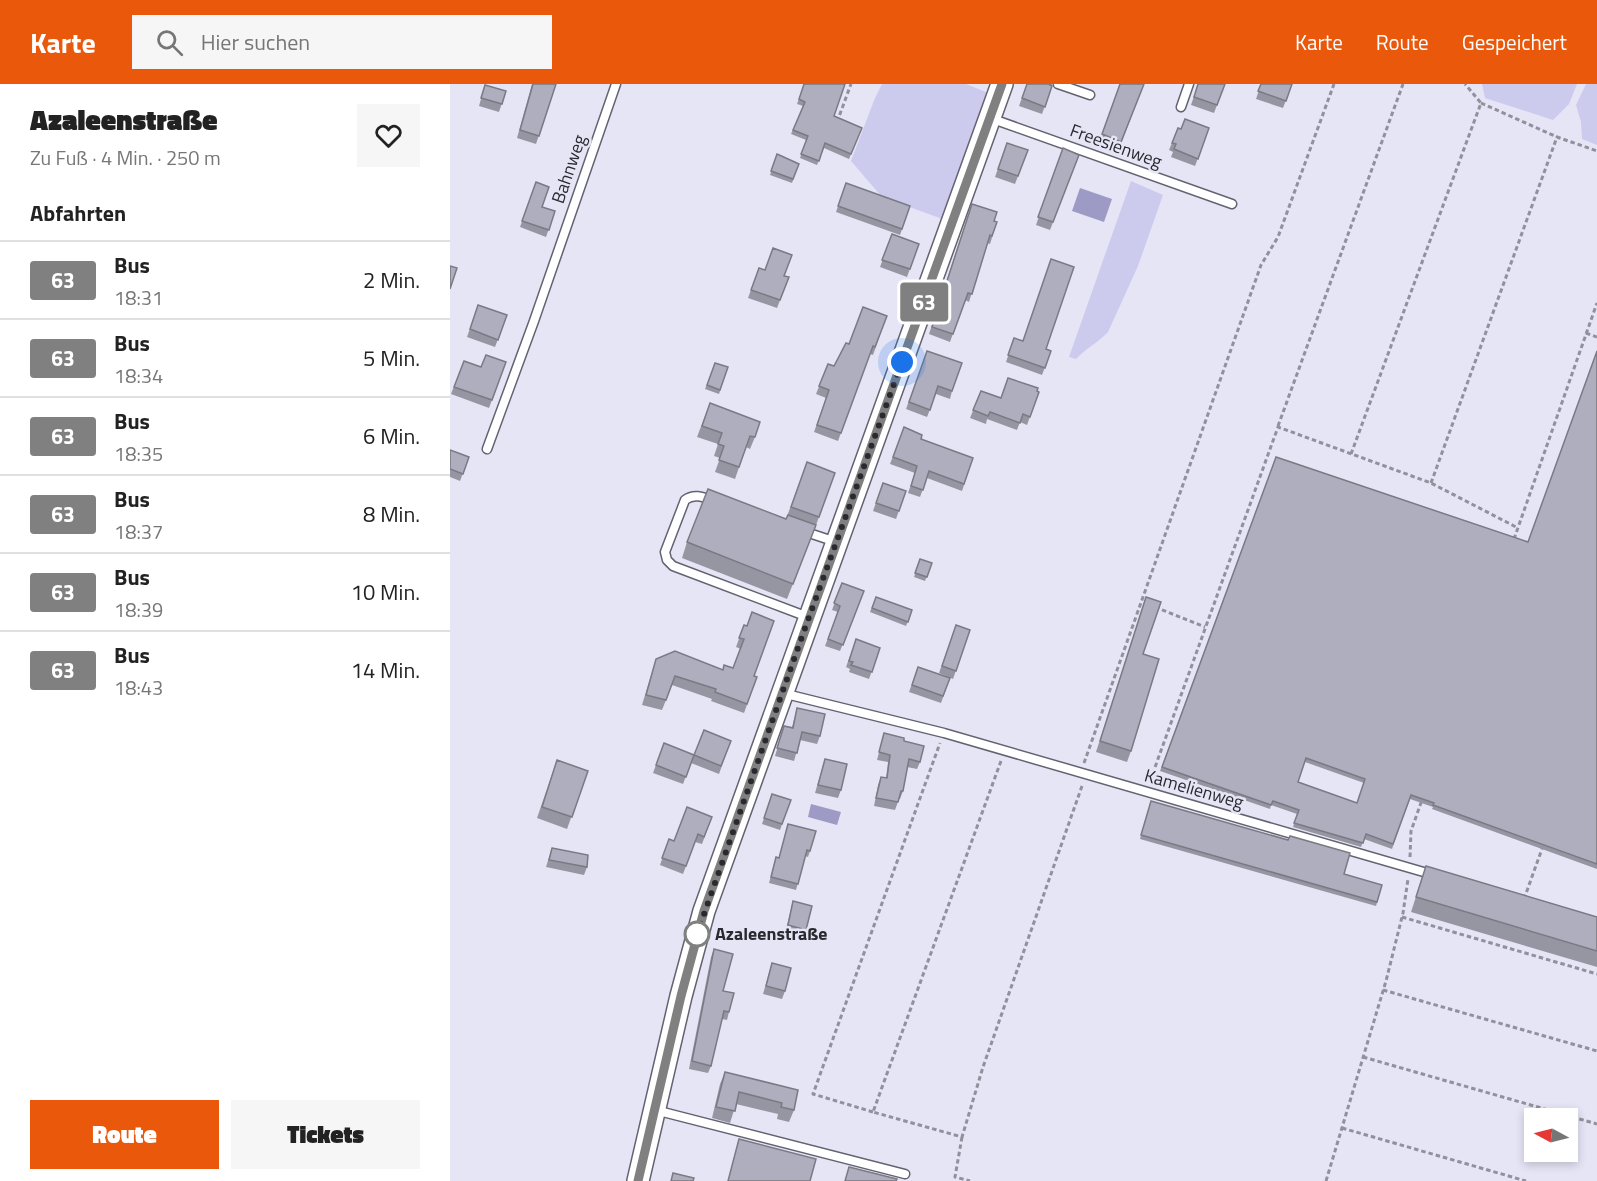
<!DOCTYPE html>
<html lang="de">
<head>
<meta charset="utf-8">
<style>
	body { margin:0; font-family:"Titillium Web",sans-serif; background:#f6f6f6; color:#222; height:100vh; display:flex; flex-direction:column; font-size:22px; white-space:nowrap }
	* { box-sizing:border-box; margin:0 }
	p { font-size:20px; color:#767676 }
	.icon { flex:none; width:33px; height:33px; fill:none; stroke:currentColor; stroke-width:2; stroke-linecap:round; stroke-linejoin:round }
	.map { position:relative; flex:1; overflow:hidden }
	.sheet { display:flex; flex-direction:column; background:#fff; width:450px }
	.sheet>* { flex:none }
	.badge { padding:0 12px; border-radius:4px; font-size:21px; line-height:39px }
	.needle { width:39px; rotate:277deg }
	.controls { position:absolute; left:1074px; top:1024px; display:grid; gap:12px }
	.controls a { display:grid; place-items:center; width:54px; height:54px; border-radius:0px; background:#fff; box-shadow:0 3px 9px #0003; font-size:30px }
	.you { position:absolute; width:30px; height:30px; margin:-15px; border:4px solid #fff; border-radius:50%; background:#1a73e8; box-shadow:0 0 0 9px #1a73e833 }
	.map>.badge { position:absolute; translate:-50% -50%; box-shadow:0 0 0 3px #fff }
	h2 { padding:0 30px; font-size:22px; line-height:54px }
	.round { display:grid; place-items:center; flex:none; width:63px; height:63px; border-radius:0px; background:#f6f6f6 }
	.head { display:flex; align-items:center; justify-content:space-between; height:102px; padding:0 30px }
	h1 { font-size:28px; font-weight:800; line-height:45px }
	.button { display:flex; gap:12px; margin-top:auto; padding:12px 30px }
	.button a { flex:1; height:69px; border-radius:0px; background:#ea580c; color:#fff; font-size:24px; font-weight:800; line-height:69px; text-align:center }
	.button a+a { background:#f6f6f6; color:#222 }
	ul { padding:0; list-style:none }
	li { display:flex; align-items:center; gap:18px; height:78px; padding:0 30px; border-top:2px solid #e0e0e0 }
	li div { flex:1 }
	li b { display:block; font-size:22px }
	li em { font-style:normal }
	li .badge { min-width:66px; font-weight:700; text-align:center }
	header { display:flex; align-items:center; gap:36px; box-sizing:border-box; height:84px; padding:0 30px; background:#ea580c; color:#fff }
	header strong { font-size:28px }
	nav { display:flex; gap:33px; margin-inline-start:auto; font-size:21px }
	.search { width:420px; height:54px; background:#f6f6f6; display:flex; align-items:center; gap:15px; box-sizing:border-box; padding:0 21px; border-radius:0px; color:#767676; font-size:22px }
	main { display:flex; flex:1; min-height:0 }
	.map>svg:first-child { display:block }
	.green { fill:#cccbed }
	.water { fill:#9d9bc5 }
	.lines { fill:none; stroke-linecap:round; stroke-linejoin:round }
	.service-casing { stroke:#636270; stroke-width:11 }
	.tertiary-casing { stroke:#636270; stroke-width:24 }
	.path { stroke:#91909c; stroke-width:3; stroke-dasharray:4.5 3; stroke-linecap:butt }
	.service { stroke:#fff; stroke-width:8 }
	.tertiary { stroke:#fff; stroke-width:21 }
	.wall { fill:#9696a3; fill-rule:evenodd }
	.building { fill:#afaebe; stroke:#7a7a85; stroke-width:1.5; fill-rule:evenodd }
	.line-casing { stroke:#fff; stroke-width:14 }
	.line { stroke:#808080; stroke-width:9 }
	.walk { stroke:#29292f; stroke-width:6; stroke-dasharray:0 10.8 }
	.stop-dot { fill:#fff; stroke:#808080; stroke-width:3 }
	.labels { text-anchor:middle; stroke-width:5; stroke-linejoin:round; paint-order:stroke }
	.street-label { font-size:18px; fill:#29292f; stroke:#e6e5f6 }
	.stop-label { font-size:18px; font-weight:bold; fill:#29292f; stroke:#e6e5f6; text-anchor:start }
</style>
</head>
<body>
<header>
<strong>Karte</strong>
<div class="search"><svg class="icon" aria-label="search" viewBox="0 0 24 24"><circle cx="10" cy="10" r="6"/><path d="M15 15l6 6"/></svg>Hier suchen</div>
<nav><a>Karte</a><a>Route</a><a>Gespeichert</a></nav>
</header>
<main>
<section class="sheet">
<div class="head"><div><h1>Azaleenstraße</h1><p>Zu Fuß · 4 Min. · 250 m</p></div><a class="round"><svg class="icon" aria-label="heart" viewBox="0 0 24 24"><path d="M12 20l-8-8c-3-5 5-10 8-4 3-6 11-1 8 4z"/></svg></a></div>
<h2>Abfahrten</h2>
<ul>
<li><span class="badge" style="background:#808080;color:#fff">63</span><div><b>Bus</b><p>18:31</p></div><em>2 Min.</em></li>
<li><span class="badge" style="background:#808080;color:#fff">63</span><div><b>Bus</b><p>18:34</p></div><em>5 Min.</em></li>
<li><span class="badge" style="background:#808080;color:#fff">63</span><div><b>Bus</b><p>18:35</p></div><em>6 Min.</em></li>
<li><span class="badge" style="background:#808080;color:#fff">63</span><div><b>Bus</b><p>18:37</p></div><em>8 Min.</em></li>
<li><span class="badge" style="background:#808080;color:#fff">63</span><div><b>Bus</b><p>18:39</p></div><em>10 Min.</em></li>
<li><span class="badge" style="background:#808080;color:#fff">63</span><div><b>Bus</b><p>18:43</p></div><em>14 Min.</em></li>
</ul>
<div class="button"><a>Route</a><a>Tickets</a></div>
</section>
<div class="map">
<svg width="1147" height="1097" viewBox="0 0 1147 1097">
	<rect width="100%" height="100%" fill="#e6e5f6"/>
	<!-- green -->
	<g class="green">
		<path d="M432,0H516L541,10L495,136L432,113L401,77L425,14Z"/>
		<path d="M1032,0H1127L1119,20L1103,36L1035,14Z"/>
		<path d="M1136,0H1147V61L1132,55L1131,38L1126,21Z"/>
		<path d="M681,97L713,111L688,182L658,248C648,259 636,264 626,275L619,273Z"/>
	</g>
	<!-- water -->
	<g class="water">
		<path d="M630,104L662,115L654,138L622,127Z"/>
		<path d="M361,720L391,728L387,741L358,733Z"/>
	</g>
	<g class="lines">
		<defs>
			<g id="service">
				<path d="M608,0L640,11"/>
				<path d="M731,23L739,0"/>
				<path d="M540,34L782,120"/>
				<path d="M37,365L84,237L166,0"/>
				<path d="M264,417C253,413 244,409 235,416L215,468L217,476L223,482L358,533"/>
				<path d="M353,447L386,458"/>
				<path d="M332,609L494,649L984,791"/>
				<path d="M205,1026L455,1090"/>
			</g>
			<path id="tertiary" d="M188,1097L231,912L254,827L552,0"/>
		</defs>
		<!-- service casing -->
		<use href="#service" class="service-casing"/>
		<!-- tertiary casing -->
		<use href="#tertiary" class="tertiary-casing"/>
		<!-- path -->
		<g class="path">
			<path d="M1031,19L1107,53"/>
			<path d="M387,38L401,0"/>
			<path d="M1136,249L1147,253"/>
			<path d="M828,342L953,0"/>
			<path d="M901,370L1031,19L1015,0"/>
			<path d="M981,399L1107,53L1147,67"/>
			<path d="M1064,455L1147,219"/>
			<path d="M705,523L755,543"/>
			<path d="M551,677L423,1028L512,1053L533,983L632,702"/>
			<path d="M634,679L811,181L828,153L884,0"/>
			<path d="M700,697L828,343L981,399L1068,444"/>
			<path d="M960,773L961,747L972,716"/>
			<path d="M1074,815L1093,762"/>
			<path d="M952,833L1147,890"/>
			<path d="M933,906L1147,967"/>
			<path d="M913,973L1147,1040"/>
			<path d="M423,1028L363,1010L490,659"/>
			<path d="M892,1044L1076,1097"/>
			<path d="M512,1053L505,1093L520,1097"/>
			<path d="M876,1097L936,897L953,829L958,795"/>
		</g>
		<!-- service -->
		<use href="#service" class="service"/>
		<!-- tertiary -->
		<use href="#tertiary" class="tertiary"/>
	</g>
	<!-- wall -->
	<g class="wall">
		<path d="M82,0H106L86,60L67,54Z"/>
		<path d="M354,0L384,32L412,44L399,75L374,64L367,81L350,74L356,56L341,50L353,22L347,20Z"/>
		<path d="M577,0L602,2L592,30L569,22Z"/>
		<path d="M670,0H694L669,65L649,58Z"/>
		<path d="M748,0H775L764,29L741,21Z"/>
		<path d="M811,0H842L833,24L806,15Z"/>
		<path d="M35,1L56,7L49,28L29,22Z"/>
		<path d="M728,44L731,45L759,44L745,82L721,73L723,68L719,66Z"/>
		<path d="M557,59L568,92L565,100L545,93Z"/>
		<path d="M327,70L349,80L342,99L320,91Z"/>
		<path d="M629,71L600,146L586,141L610,72Z"/>
		<path d="M86,98L92,123L105,127L96,153L70,143Z"/>
		<path d="M396,99L460,122L450,151L386,128Z"/>
		<path d="M522,120L544,137L547,138L540,160L537,159L519,218L515,216L500,258L479,250Z"/>
		<path d="M442,150L469,160L457,193L430,183Z"/>
		<path d="M309,184L339,193L327,224L298,214Z"/>
		<path d="M28,221L57,231L45,263L17,253Z"/>
		<path d="M437,232L423,271L420,270L388,357L364,348L376,314L366,310L378,280L384,282L399,260Z"/>
		<path d="M564,254L601,267L592,291L556,278Z"/>
		<path d="M477,267L502,307L500,315L486,310L477,333L456,325Z"/>
		<path d="M1147,267V785L982,725L983,723L960,715L942,765L914,755L911,763L843,743L847,730L821,721L820,725L710,687L826,373L1078,458ZM855,678L914,699L907,719L848,698Z"/>
		<path d="M14,277L31,283L56,278L39,324L1,310Z"/>
		<path d="M265,279L278,283L269,310L255,305Z"/>
		<path d="M531,307L551,314L587,307L589,308L577,341L570,338L567,346L537,335L536,340L520,334Z"/>
		<path d="M260,319L305,353L300,365L296,363L285,395L265,388L270,374L264,372L268,360L247,353Z"/>
		<path d="M454,343L471,355L523,374L512,407L477,394L470,413L458,409L465,389L440,380Z"/>
		<path d="M0,366L19,373L10,397L0,393Z"/>
		<path d="M357,378L385,389L365,444L337,515L232,474L237,458L336,435Z"/>
		<path d="M433,399L456,407L446,435L423,427Z"/>
		<path d="M470,475L482,479L475,497L464,493Z"/>
		<path d="M392,499L414,507L390,567L375,562L388,528L382,526Z"/>
		<path d="M426,513L462,526L456,542L420,528Z"/>
		<path d="M696,513L693,570L681,667L677,678L646,668Z"/>
		<path d="M294,541L304,592L307,593L294,629L261,617L262,615L222,601L212,626L192,621L206,575L273,586L283,584L291,565L286,563Z"/>
		<path d="M520,546L503,595L489,589L503,549Z"/>
		<path d="M406,555L430,564L419,595L399,588L400,585L396,583Z"/>
		<path d="M468,583L500,594L491,619L459,608Z"/>
		<path d="M347,624L370,652L367,660L350,656L344,677L325,672L334,642L342,643Z"/>
		<path d="M434,649L454,657L470,678L467,685L457,683L453,707L450,715H449L445,726L424,722L428,701L431,693L436,694L438,678L427,676Z"/>
		<path d="M281,657L269,690L241,679L233,700L203,689L214,659L244,671Z"/>
		<path d="M375,675L391,706L388,714L365,709Z"/>
		<path d="M107,676L138,687L117,745L87,734Z"/>
		<path d="M322,710L341,716L330,746L312,740Z"/>
		<path d="M701,717L894,790L932,801L926,822L690,755Z"/>
		<path d="M262,733L252,760L245,758L233,790L210,781L219,755L224,757Z"/>
		<path d="M338,740L360,767L358,773L355,772L346,806L319,799L326,773L329,774Z"/>
		<path d="M102,764L137,783L134,791L96,783Z"/>
		<path d="M976,782L1147,833V883L961,828Z"/>
		<path d="M343,817L356,846L354,854L335,849Z"/>
		<path d="M264,865L273,907L279,928L277,936L272,935L261,982L258,989L239,985L261,873Z"/>
		<path d="M322,879L335,907L332,915L313,910Z"/>
		<path d="M275,988L348,1006L344,1026L339,1038L327,1035L328,1030L286,1020L280,1039L262,1034L270,1000Z"/>
	</g>
	<!-- building -->
	<g class="building">
		<path d="M83,0H106L89,52L70,46Z"/>
		<path d="M354,0H395L384,32L412,44L401,70L375,59L369,77L351,70L358,52L343,46L355,18L349,15Z"/>
		<path d="M577,0H601L600,1L602,2L595,23L572,14Z"/>
		<path d="M670,0H694L671,58L652,50Z"/>
		<path d="M748,0H775L767,21L744,13Z"/>
		<path d="M811,0H842L836,17L808,7Z"/>
		<path d="M35,1L56,7L52,20L31,14Z"/>
		<path d="M735,35L759,44L748,75L724,65L726,60L722,59L728,44L731,45Z"/>
		<path d="M557,59L578,66L568,92L548,85Z"/>
		<path d="M613,64L629,71L603,138L588,133Z"/>
		<path d="M327,70L349,80L343,95L321,87Z"/>
		<path d="M86,98L99,103L92,123L105,127L99,146L72,137Z"/>
		<path d="M396,99L460,122L452,145L388,122Z"/>
		<path d="M522,120L547,128L544,137L547,138L542,152L540,151L522,210L518,209L503,250L482,243Z"/>
		<path d="M442,150L469,160L460,185L432,176Z"/>
		<path d="M323,164L342,171L334,192L339,193L330,216L301,206L309,184L315,186Z"/>
		<path d="M601,175L624,183L596,265L601,267L595,284L558,271L564,254L573,257Z"/>
		<path d="M0,182L7,184L0,205Z"/>
		<path d="M28,221L57,231L48,256L20,245Z"/>
		<path d="M413,223L437,232L425,263L423,262L391,349L367,341L379,306L369,302L378,280L384,282L396,259L399,260Z"/>
		<path d="M477,267L512,279L502,307L488,302L480,326L459,318Z"/>
		<path d="M1147,267V780L983,721L984,719L961,711L943,760L916,750L913,759L844,739L849,726L823,717L821,721L712,683L826,373L1078,458ZM856,674L915,695L907,719L848,698Z"/>
		<path d="M36,271L56,278L42,316L4,303L14,277L31,283Z"/>
		<path d="M265,279L278,283L270,306L257,301Z"/>
		<path d="M558,294L588,304L587,307L589,308L580,333L573,330L570,339L540,328L538,332L523,326L531,307L551,314Z"/>
		<path d="M260,319L310,338L305,353L300,352L289,383L269,376L274,362L268,360L272,349L252,342Z"/>
		<path d="M454,343L472,351L471,355L523,374L514,400L479,387L473,406L461,402L467,382L443,373Z"/>
		<path d="M0,366L19,373L13,390L0,385Z"/>
		<path d="M357,378L385,389L369,433L341,423Z"/>
		<path d="M433,399L456,407L449,427L426,419Z"/>
		<path d="M258,405L336,435L338,431L366,441L343,500L237,458Z"/>
		<path d="M470,475L482,479L477,493L465,489Z"/>
		<path d="M392,499L414,507L393,561L378,555L390,522L384,519Z"/>
		<path d="M426,513L462,526L458,538L422,524Z"/>
		<path d="M696,513L711,518L693,570L709,575L681,667L650,657Z"/>
		<path d="M302,528L324,537L304,592L307,593L297,620L265,608L266,605L225,592L216,616L196,611L206,575L225,567L273,586L274,581L283,584L294,555L289,554L294,541L297,542Z"/>
		<path d="M506,541L520,546L506,587L492,582Z"/>
		<path d="M406,555L430,564L422,588L401,581L403,578L399,577Z"/>
		<path d="M468,583L500,594L493,612L462,601Z"/>
		<path d="M347,624L375,630L370,652L352,648L347,669L327,664L334,642L343,644Z"/>
		<path d="M254,646L281,657L271,682L244,671Z"/>
		<path d="M434,649L454,654V657L474,662L470,678L459,675L453,707H451L448,718L426,714L431,693L437,694L440,671L429,668Z"/>
		<path d="M214,659L244,671L236,693L206,681Z"/>
		<path d="M375,675L397,680L391,706L368,701Z"/>
		<path d="M107,676L138,687L122,733L92,723Z"/>
		<path d="M322,710L341,716L332,740L314,734Z"/>
		<path d="M701,717L838,756L840,752L900,769L894,790L932,801L927,818L691,751Z"/>
		<path d="M237,723L262,733L254,753L248,750L236,782L212,774L219,755L224,757Z"/>
		<path d="M338,740L366,747L360,767L357,766L348,800L321,793L326,773L329,774Z"/>
		<path d="M102,764L138,771L137,783L99,776Z"/>
		<path d="M976,782L1147,833V867L966,813Z"/>
		<path d="M343,817L362,822L356,846L338,841Z"/>
		<path d="M264,865L283,870L273,907L284,909L279,928L274,927L261,982L242,977Z"/>
		<path d="M322,879L341,884L335,907L316,902Z"/>
		<path d="M275,988L348,1006L344,1026L331,1023L332,1019L289,1008L285,1027L266,1023Z"/>
		<path d="M289,1055L366,1075L360,1097H278Z"/>
		<path d="M399,1083L447,1095L446,1097H395Z"/>
		<path d="M223,1089L244,1094L243,1097H221Z"/>
	</g>
	<g class="lines">
		<defs>
			<path id="line" d="M188,1097L231,912L254,827L552,0"/>
		</defs>
		<!-- line casing -->
		<use href="#line" class="line-casing"/>
		<!-- line -->
		<use href="#line" class="line"/>
		<!-- walk -->
		<path class="walk" d="M247,850L354,547L452,278"/>
	</g>
	<!-- markers -->
	<circle class="stop-dot" cx="247" cy="850" r="12"/>
	<g class="labels">
		<!-- street labels -->
		<g class="street-label">
			<text transform="translate(666 62) rotate(20)" y="6">Freesienweg</text>
			<text transform="translate(119 85) rotate(-71)" y="6">Bahnweg</text>
			<text transform="translate(744 705) rotate(16)" y="6">Kamelienweg</text>
		</g>
		<!-- stop labels -->
		<g class="stop-label">
			<text x="265" y="856">Azaleenstraße</text>
		</g>
	</g>
</svg>
<div class="controls">
<a><svg class="needle" viewBox="-14 -14 28 28"><path d="M0-13l5 13h-10z" fill="#e53935"/><path d="M0 13l5-13h-10z" fill="#767676"/></svg></a>
</div>
<div class="you" style="left:452px;top:278px"></div>
<b class="badge" style="left:474px;top:218px;background:#808080;color:#fff">63</b>
</div>
</main>
</body>
</html>
